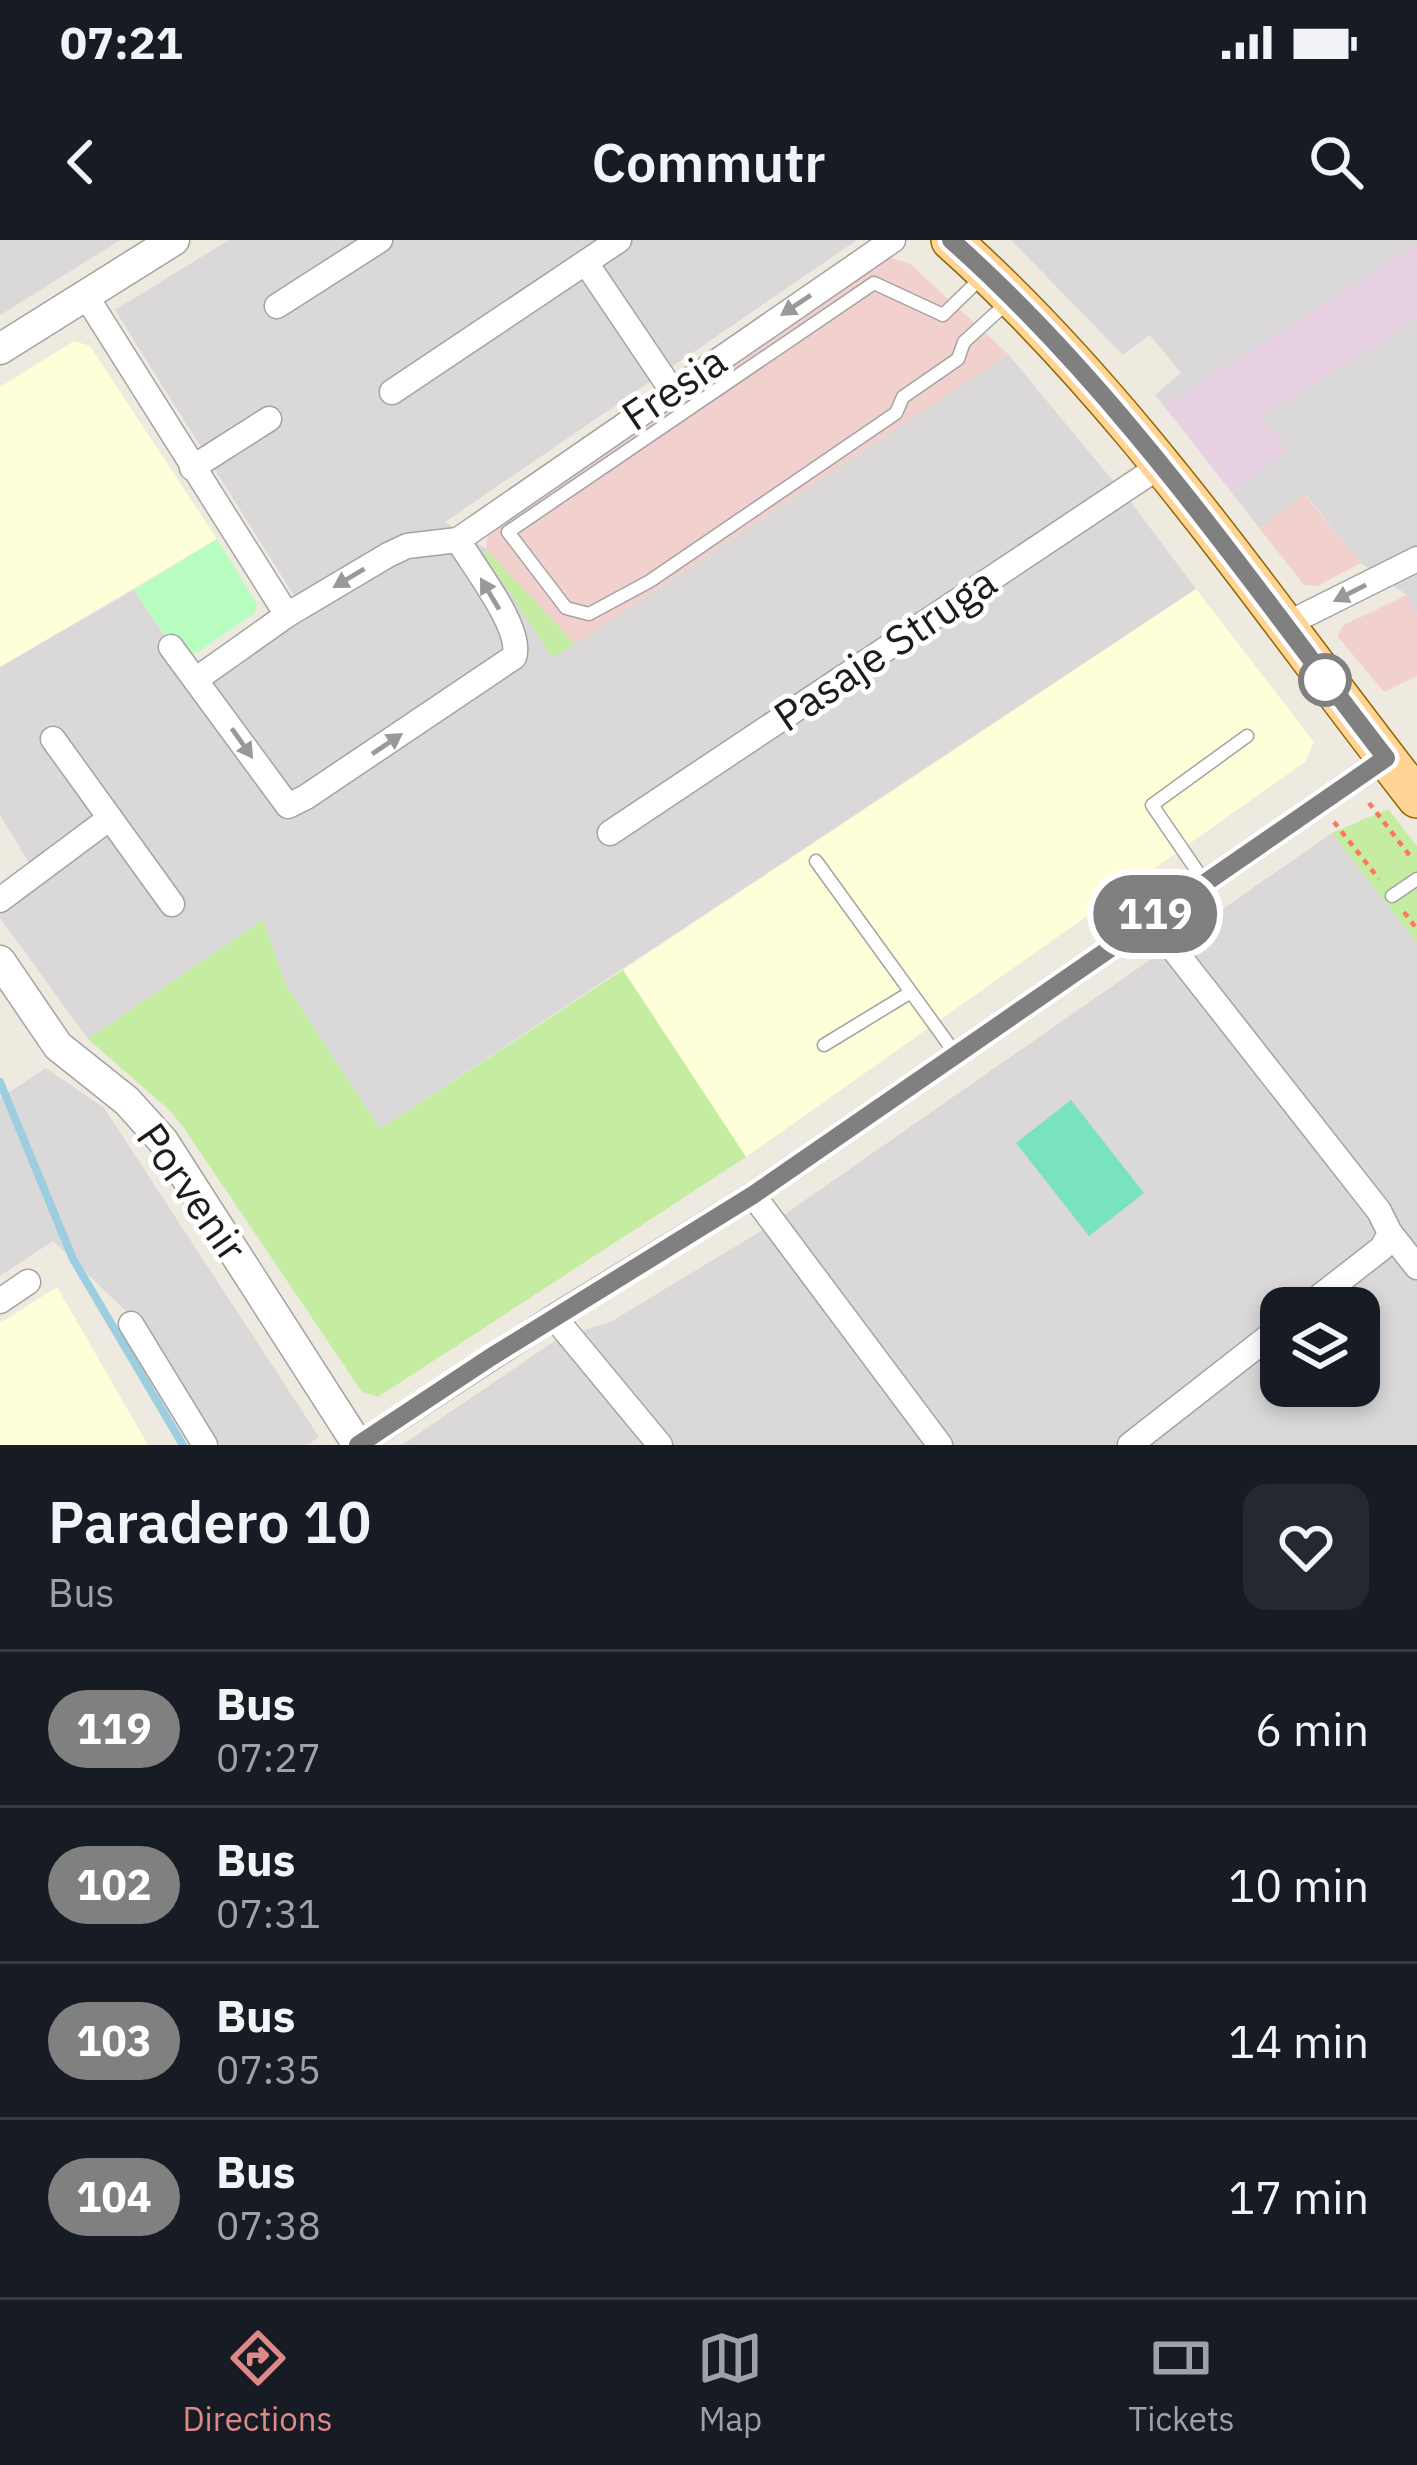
<!DOCTYPE html>
<html lang="en">
<head>
<meta charset="utf-8">
<style>
	body { margin:0; font-family:"IBM Plex Sans",sans-serif; background:#242831; color:#f1f3f6; height:100vh; display:flex; flex-direction:column; font-size:45px; white-space:nowrap }
	* { box-sizing:border-box; margin:0 }
	p { font-size:39px; color:#9ea1a6 }
	.icon { flex:none; width:66px; height:66px; fill:none; stroke:currentColor; stroke-width:2; stroke-linecap:round; stroke-linejoin:round }
	.map { position:relative; height:1205px; overflow:hidden }
	.sheet { display:flex; flex-direction:column; background:#171b24; flex:1 }
	.sheet>* { flex:none }
	.badge { padding:0 24px; border-radius:39px; font-size:42px; line-height:78px }
	.controls { position:absolute; left:1260px; top:1047px; display:grid; gap:24px }
	.controls a { display:grid; place-items:center; width:120px; height:120px; border-radius:24px; background:#171b24; box-shadow:0 6px 18px #0003; font-size:60px }
	.map>.badge { position:absolute; translate:-50% -50%; box-shadow:0 0 0 6px #fff }
	.round { display:grid; place-items:center; flex:none; width:126px; height:126px; border-radius:24px; background:#242831 }
	.summary { display:flex; align-items:center; justify-content:space-between; height:204px; padding:0 48px }
	h1 { font-size:57px; font-weight:600; line-height:90px }
	ul { padding:0; list-style:none }
	li { display:flex; align-items:center; gap:36px; height:156px; padding:0 48px; border-top:3px solid #363941 }
	li div { flex:1 }
	li b { display:block; font-size:45px }
	li em { font-style:normal }
	li .badge { min-width:132px; font-weight:700; text-align:center }
	.status { display:flex; justify-content:space-between; align-items:center; height:84px; padding:0 60px; background:#171b24; direction:ltr }
	.status svg { height:33px; fill:currentColor }
	header { display:flex; justify-content:space-between; align-items:center; height:156px; padding:0 48px; background:#171b24; font-size:54px; font-weight:600 }
	.menu { display:flex; justify-content:space-around; align-items:center; height:168px; border-top:3px solid #363941; background:#171b24; font-size:33px; color:#9ea1a6 }
	.menu a { display:grid; justify-items:center; gap:6px }
	.menu .active { color:#de8887 }
	.map>svg:first-child { display:block }
	.residential { fill:#dad8d8; fill-rule:evenodd }
	.commercial { fill:#f1d0cd }
	.industrial { fill:#e8d1e3 }
	.education { fill:#feffd8 }
	.grass { fill:#c4eda1 }
	.park { fill:#b8fdc0 }
	.pitch { fill:#78e3bd }
	.lines { fill:none; stroke-linecap:round; stroke-linejoin:round }
	.stream { stroke:#9dcedf; stroke-width:8 }
	.service-casing { stroke:#a3a3a3; stroke-width:15 }
	.minor-casing { stroke:#a3a3a3; stroke-width:27 }
	.tertiary-casing { stroke:#a3a3a3; stroke-width:33 }
	.primary-casing { stroke:#936700; stroke-width:42 }
	.path { stroke:#ff7560; stroke-width:4.5; stroke-dasharray:6 6; stroke-linecap:butt }
	.service { stroke:#fff; stroke-width:12 }
	.minor { stroke:#fff; stroke-width:24 }
	.tertiary { stroke:#fff; stroke-width:30 }
	.primary { stroke:#ffd494; stroke-width:39 }
	.oneway { fill:#999 }
	.line-casing { stroke:#fff; stroke-width:27 }
	.line { stroke:#808080; stroke-width:18 }
	.stop-dot { fill:#fff; stroke:#808080; stroke-width:6 }
	.labels { text-anchor:middle; stroke-width:10; stroke-linejoin:round; paint-order:stroke }
	.street-label { font-size:42px; fill:#1c1c1c; stroke:#fff }
</style>
</head>
<body>
<div class="status"><b>07:21</b><svg viewBox="0 0 49 12"><path d="M0 12V9h3v3zM5 12V6h3v6zM10 12V3h3v9zM15 12V0h3v12zM26 1h20v11H26zM47 4h2v5h-2z"/></svg></div>
<header><svg class="icon" aria-label="back" viewBox="0 0 24 24"><path d="M15 5l-7 7 7 7"/></svg>Commutr<svg class="icon" aria-label="search" viewBox="0 0 24 24"><circle cx="10" cy="10" r="6"/><path d="M15 15l6 6"/></svg></header>
<div class="map">
<svg width="1417" height="1205" viewBox="0 0 1417 1205">
	<rect width="100%" height="100%" fill="#eeeae0"/>
	<!-- residential -->
	<g class="residential">
		<path d="M0,0H120L0,75Z"/>
		<path d="M229,0H857L445,282L486,309L575,404L1008,114L1133,265L1196,349L380,889L287,747L263,680L88,799L0,678V667L31,626L0,575V427L134,350L168,401L159,407L191,453L308,378L115,70Z"/>
		<path d="M1011,0H1417V5L1164,166L1155,155L1181,133L1150,95L1123,115Z"/>
		<path d="M1417,79V375L1407,355L1361,323L1305,254L1260,289L1232,253L1287,210L1261,177Z"/>
		<path d="M1332,593L1417,703V1205H402L556,1100L612,1081L761,991ZM1281,1068H1359V1146H1281Z"/>
		<path d="M46,828L104,868L319,1197L307,1205H218L131,1076L53,1001L0,1036V858Z"/>
	</g>
	<!-- commercial -->
	<g class="commercial">
		<path d="M889,17L910,24L1008,114L575,404L486,309L489,285Z"/>
		<path d="M1304,254L1361,323L1317,346L1304,345L1260,289Z"/>
		<path d="M1407,355L1417,375V436L1384,452L1338,397L1342,386Z"/>
	</g>
	<!-- industrial -->
	<path class="industrial" d="M1417,5V79L1261,177L1288,210L1232,253L1164,166Z"/>
	<!-- education -->
	<g class="education">
		<path d="M74,101L90,106L217,299L0,427V147Z"/>
		<path d="M1196,349L1314,502L1305,522L746,917L623,730Z"/>
		<path d="M57,1047L148,1205H0V1083Z"/>
	</g>
	<!-- grass -->
	<g class="grass">
		<path d="M486,309L575,404L552,417L485,316Z"/>
		<path d="M1388,569L1417,606V703L1332,593Z"/>
		<path d="M263,680L287,747L380,889L623,730L746,917L378,1157L362,1152L184,888L168,869L88,799Z"/>
	</g>
	<!-- park -->
	<path class="park" d="M217,299L257,364L255,373L187,419L168,401L134,350Z"/>
	<!-- pitch -->
	<path class="pitch" d="M1071,860L1144,953L1089,996L1016,903Z"/>
	<g class="lines">
		<!-- stream -->
		<path class="stream" d="M0,842L73,1019L183,1205"/>
		<defs>
			<g id="service">
				<path d="M982,37L943,75L874,43L508,292L566,368L589,374L650,341L896,173L903,157L958,119L964,102L1008,62"/>
				<path d="M816,621L955,813"/>
				<path d="M1204,641L1152,565L1247,496"/>
				<path d="M1392,656L1417,639"/>
				<path d="M824,805L911,752"/>
			</g>
			<g id="minor">
				<path d="M586,23L671,149"/>
				<path d="M86,56L287,375"/>
				<path d="M277,66L380,0"/>
				<path d="M392,152L619,0"/>
				<path d="M192,228L269,179"/>
				<path d="M458,300L893,0"/>
				<path d="M1283,386L1417,319"/>
				<path d="M171,407L288,566L306,557L514,417C524,390 473,326 458,300"/>
				<path d="M198,438L287,375L388,315L407,306L458,300"/>
				<path d="M53,499L172,664"/>
				<path d="M610,593L1160,226"/>
				<path d="M0,660L110,578"/>
				<path d="M1149,678L1379,971L1390,993L1382,1008L1305,1068"/>
				<path d="M753,955L940,1205"/>
				<path d="M1390,993L1417,1027"/>
				<path d="M0,1061L28,1042"/>
				<path d="M554,1077L660,1205"/>
				<path d="M131,1084L205,1205"/>
				<path d="M358,1205L554,1077L753,955L1386,518"/>
				<path d="M1130,1205L1281,1087"/>
			</g>
			<g id="tertiary">
				<path d="M0,109L174,0"/>
				<path d="M0,721L58,806L127,861L163,901L358,1205"/>
			</g>
			<path id="primary" d="M951,0C1132,162 1268,368 1417,558"/>
		</defs>
		<!-- service casing -->
		<use href="#service" class="service-casing"/>
		<!-- minor casing -->
		<use href="#minor" class="minor-casing"/>
		<!-- tertiary casing -->
		<use href="#tertiary" class="tertiary-casing"/>
		<!-- primary casing -->
		<use href="#primary" class="primary-casing"/>
		<!-- path -->
		<g class="path">
			<path d="M1369,563L1413,620"/>
			<path d="M1334,582L1379,639"/>
			<path d="M1404,672L1417,689"/>
		</g>
		<!-- service -->
		<use href="#service" class="service"/>
		<!-- minor -->
		<use href="#minor" class="minor"/>
		<!-- tertiary -->
		<use href="#tertiary" class="tertiary"/>
		<!-- primary -->
		<use href="#primary" class="primary"/>
	</g>
	<!-- one-way arrows -->
	<defs><path id="oneway-solid" d="M-6-.8H1V-3.2L6.5 0L1 3.2V.8H-6Z" transform="scale(3)"/></defs>
	<g class="oneway">
		<use href="#oneway-solid" transform="translate(796 65) rotate(146)"/>
		<use href="#oneway-solid" transform="translate(349 338) rotate(149)"/>
		<use href="#oneway-solid" transform="translate(1350 353) rotate(153)"/>
		<use href="#oneway-solid" transform="translate(490 354) rotate(-121)"/>
		<use href="#oneway-solid" transform="translate(242 503) rotate(55)"/>
		<use href="#oneway-solid" transform="translate(387 504) rotate(-34)"/>
	</g>
	<g class="lines">
		<defs>
			<path id="line" d="M358,1205L491,1117L753,955L1386,518C1249,341 1120,150 951,0"/>
		</defs>
		<!-- line casing -->
		<use href="#line" class="line-casing"/>
		<!-- line -->
		<use href="#line" class="line"/>
	</g>
	<!-- markers -->
	<circle class="stop-dot" cx="1325" cy="440" r="24"/>
	<g class="labels">
		<!-- street labels -->
		<g class="street-label">
			<text transform="translate(674 148) rotate(-34)" y="15">Fresia</text>
			<text transform="translate(885 409) rotate(-34)" y="15">Pasaje Struga</text>
			<text transform="translate(192 952) rotate(55)" y="15">Porvenir</text>
		</g>
	</g>
</svg>
<div class="controls">
<a><svg class="icon" aria-label="layers" viewBox="0 0 24 24"><path d="M12 4l9 5-9 5-9-5zM3 14l9 5 9-5"/></svg></a>
</div>
<b class="badge" style="left:1155px;top:674px;background:#808080;color:#fff">119</b>
</div>
<section class="sheet">
<div class="summary"><div><h1>Paradero 10</h1><p>Bus</p></div><a class="round"><svg class="icon" aria-label="heart" viewBox="0 0 24 24"><path d="M12 20l-8-8c-3-5 5-10 8-4 3-6 11-1 8 4z"/></svg></a></div>
<ul>
<li><span class="badge" style="background:#808080;color:#fff">119</span><div><b>Bus</b><p>07:27</p></div><em>6 min</em></li>
<li><span class="badge" style="background:#808080;color:#fff">102</span><div><b>Bus</b><p>07:31</p></div><em>10 min</em></li>
<li><span class="badge" style="background:#808080;color:#fff">103</span><div><b>Bus</b><p>07:35</p></div><em>14 min</em></li>
<li><span class="badge" style="background:#808080;color:#fff">104</span><div><b>Bus</b><p>07:38</p></div><em>17 min</em></li>
</ul>
</section>
<nav class="menu">
<a class="active"><svg class="icon" aria-label="directions" viewBox="0 0 24 24"><path d="M12 3l9 9-9 9-9-9zM9 14v-3h6M13 9l2 2-2 2"/></svg>Directions</a>
<a><svg class="icon" aria-label="map" viewBox="0 0 24 24"><path d="M3 6l6-2 6 2 6-2v14l-6 2-6-2-6 2zM9 4v14M15 6v14"/></svg>Map</a>
<a><svg class="icon" aria-label="tickets" viewBox="0 0 24 24"><path d="M3 7h18v10H3zM15 7v10"/></svg>Tickets</a>
</nav>
</body>
</html>
